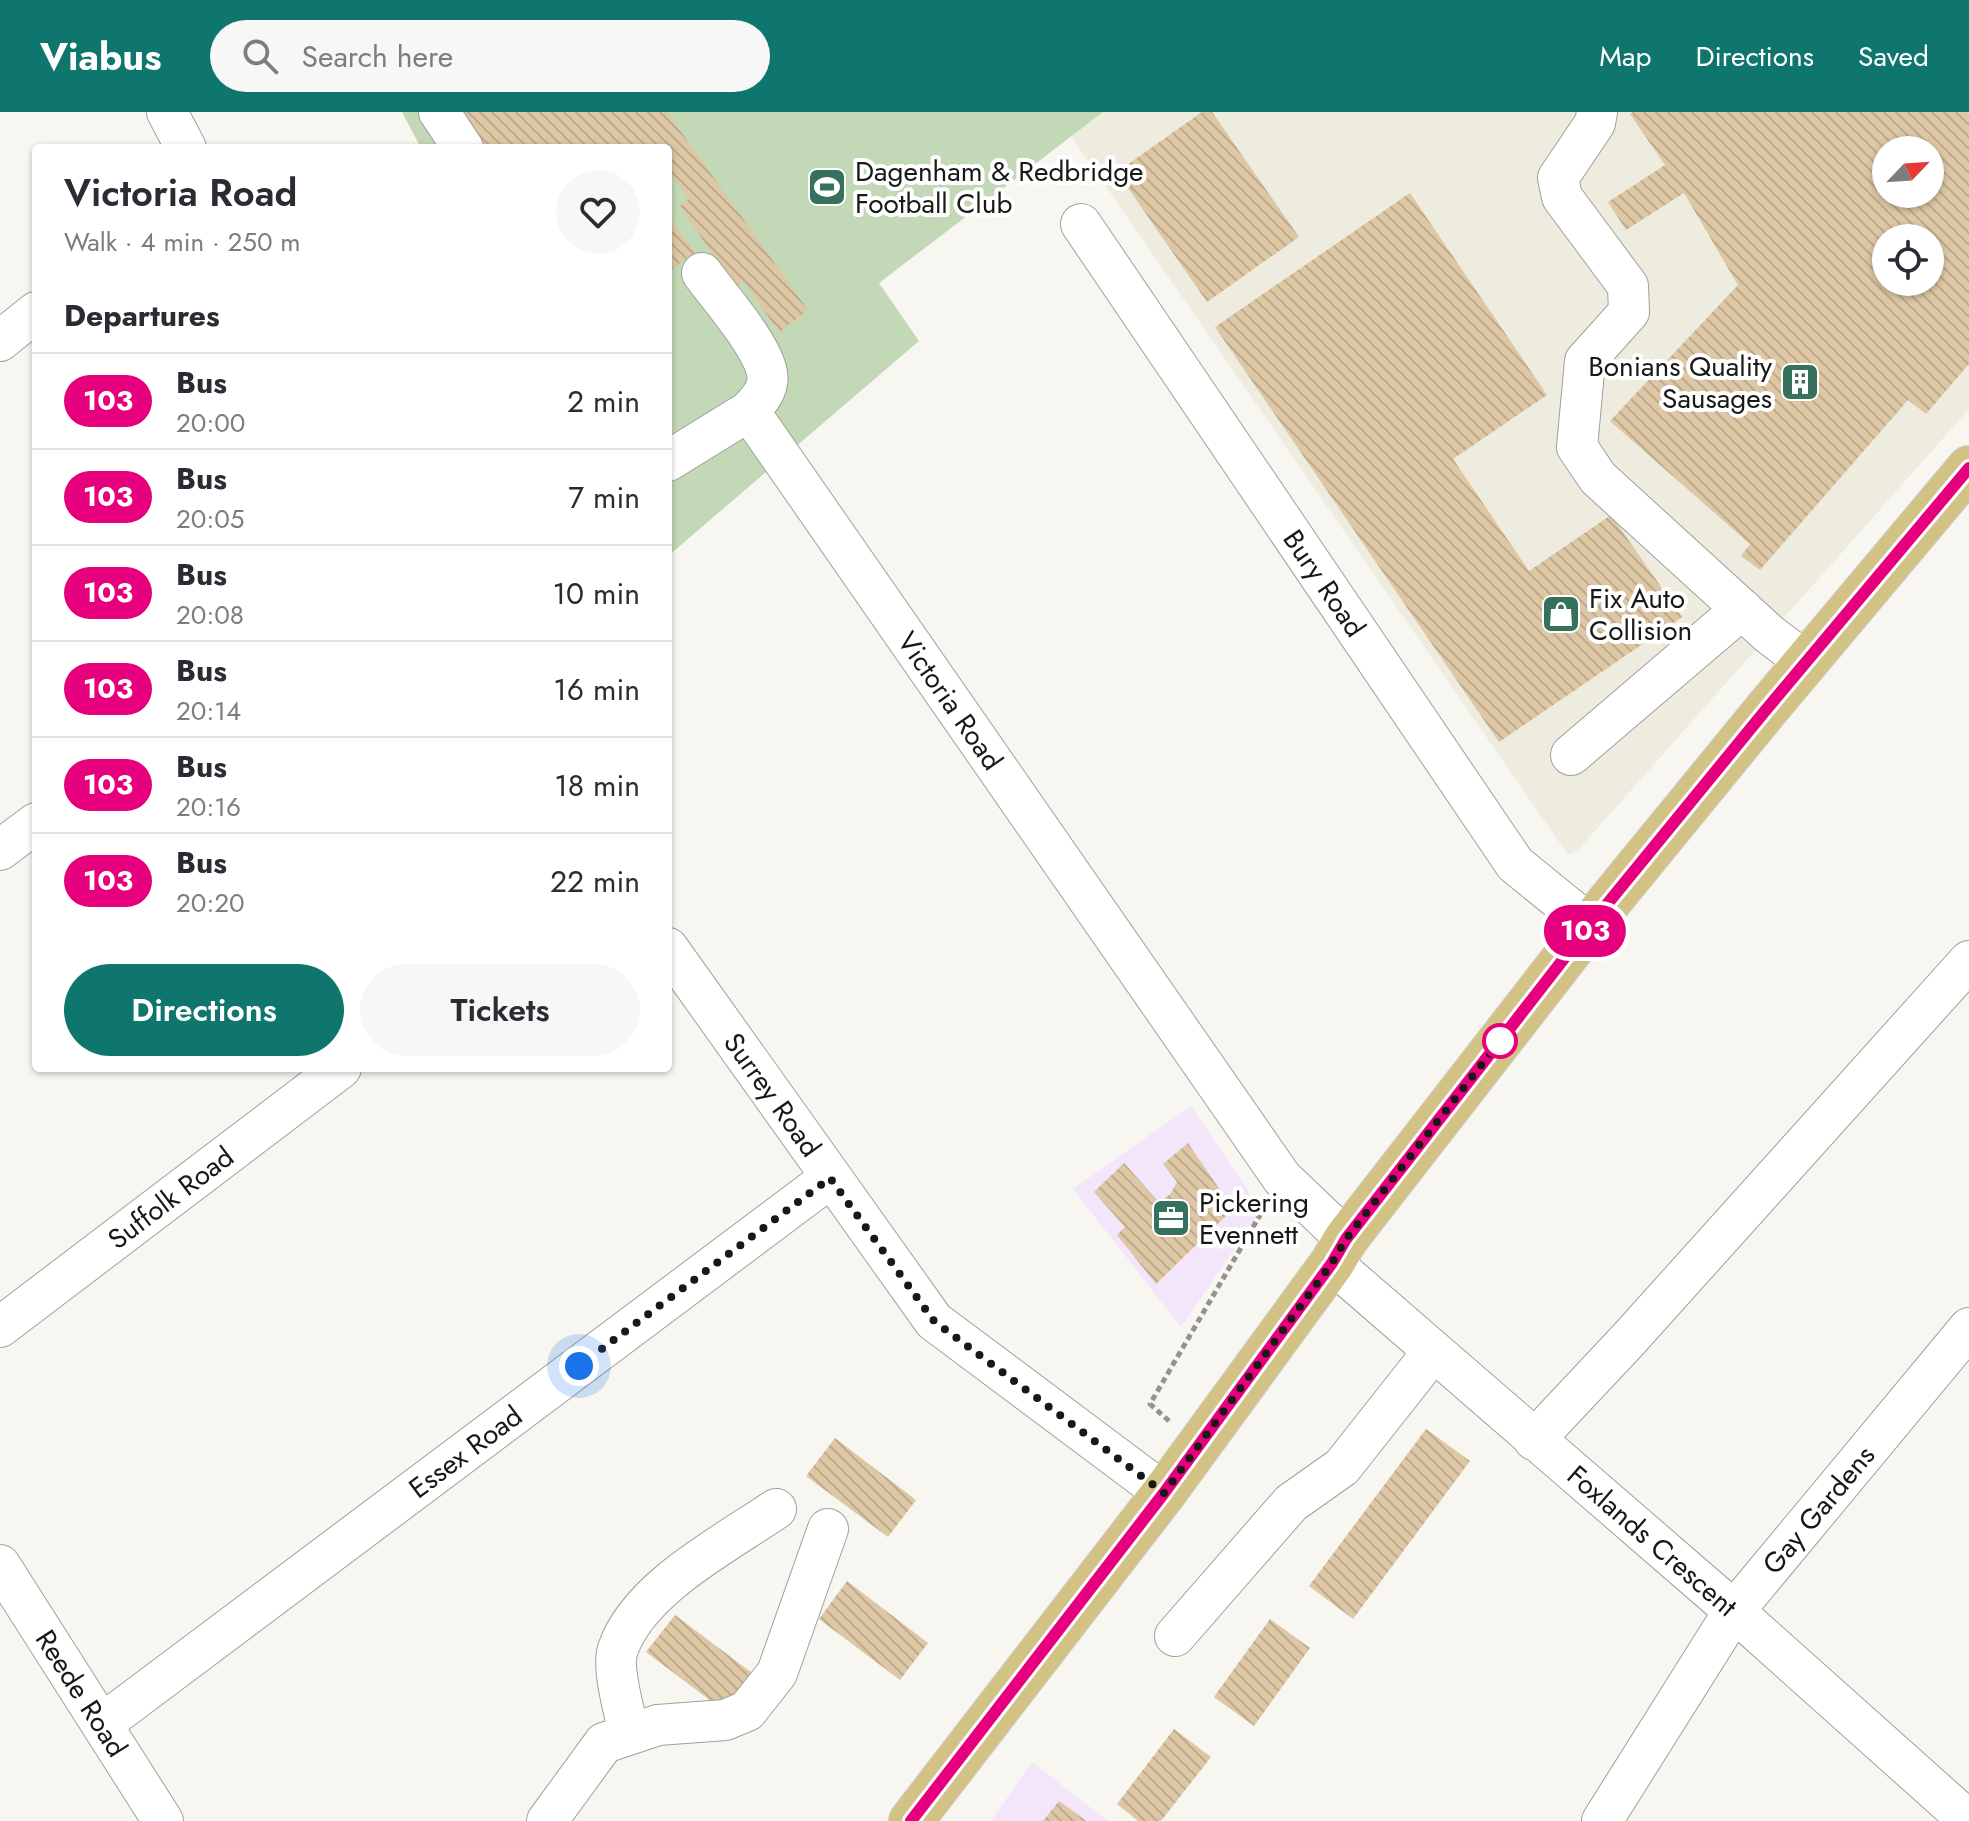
<!DOCTYPE html>
<html lang="en">
<head>
<meta charset="utf-8">
<style>
	body { margin:0; font-family:Jost,sans-serif; background:#f7f7f7; color:#2b2b33; height:100vh; display:flex; flex-direction:column; font-size:30px; white-space:nowrap }
	* { box-sizing:border-box; margin:0 }
	p { font-size:26px; color:#7c7c81 }
	.icon { flex:none; width:44px; height:44px; fill:none; stroke:currentColor; stroke-width:2; stroke-linecap:round; stroke-linejoin:round }
	.map { position:relative; flex:1; overflow:hidden }
	.drawer { position:absolute; left:32px; top:32px; width:640px; height:928px; display:flex; flex-direction:column; background:#fff; border-radius:8px; box-shadow:0 2px 6px #0004 }
	.drawer>* { flex:none }
	.badge { padding:0 16px; border-radius:26px; font-size:28px; line-height:52px }
	.needle { width:52px; rotate:65deg }
	.controls { position:absolute; left:1872px; top:24px; display:grid; gap:16px }
	.controls a { display:grid; place-items:center; width:72px; height:72px; border-radius:50%; background:#fff; box-shadow:0 2px 6px #0004; font-size:40px }
	.you { position:absolute; width:40px; height:40px; margin:-20px; border:6px solid #fff; border-radius:50%; background:#1a73e8; box-shadow:0 0 0 12px #1a73e833 }
	.map>.badge { position:absolute; translate:-50% -50%; box-shadow:0 0 0 4px #fff }
	h2 { padding:0 32px; font-size:30px; line-height:72px }
	.round { display:grid; place-items:center; flex:none; width:84px; height:84px; border-radius:42px; background:#f7f7f7 }
	.head { display:flex; align-items:center; justify-content:space-between; height:136px; padding:0 32px }
	h1 { font-size:38px; font-weight:600; line-height:60px }
	.action { display:flex; gap:16px; margin-top:auto; padding:16px 32px }
	.action a { flex:1; height:92px; border-radius:48px; background:#0f766e; color:#fff; font-size:32px; font-weight:600; line-height:92px; text-align:center }
	.action a+a { background:#f7f7f7; color:#2b2b33 }
	ul { padding:0; list-style:none }
	li { display:flex; align-items:center; gap:24px; height:96px; padding:0 32px; border-top:2px solid #e1e1e2 }
	li div { flex:1 }
	li b { display:block; font-size:30px }
	li em { font-style:normal }
	li .badge { min-width:88px; font-weight:700; text-align:center }
	header { display:flex; align-items:center; gap:48px; box-sizing:border-box; height:112px; padding:0 40px; background:#0f766e; color:#fff }
	header strong { font-size:38px }
	nav { display:flex; gap:44px; margin-inline-start:auto; font-size:28px }
	.search { width:560px; height:72px; background:#f7f7f7; display:flex; align-items:center; gap:20px; box-sizing:border-box; padding:0 28px; border-radius:44px; color:#7c7c81; font-size:30px }
	.map>svg:first-child { display:block }
	.commercial { fill:#f3e6fb }
	.built { fill:#eeebdf; fill-rule:evenodd }
	.garden { fill:#c3d8b6 }
	.building { fill:url(#building-back-hatch); fill-rule:evenodd }
	.lines { fill:none; stroke-linecap:round; stroke-linejoin:round }
	.minor-casing { stroke:#a1a09b; stroke-width:42 }
	.major-casing { stroke:#d1d1d0; stroke-width:46 }
	.path { stroke:#92928e; stroke-width:5; stroke-dasharray:6 4; stroke-linecap:butt }
	.minor { stroke:#fff; stroke-width:40 }
	.major { stroke:#d3c286; stroke-width:44 }
	.line-casing { stroke:#fff; stroke-width:18 }
	.line { stroke:#e6007e; stroke-width:12 }
	.walk { stroke:#181816; stroke-width:8; stroke-dasharray:0 14.4 }
	.stop-dot { fill:#fff; stroke:#e6007e; stroke-width:4 }
	.labels { text-anchor:middle; stroke-width:8; stroke-linejoin:round; paint-order:stroke }
	.poi-label { font-size:28px; fill:#181816; stroke:#fff; text-anchor:start }
	.street-label { font-size:28px; fill:#181816; stroke:#fff }
</style>
</head>
<body>
<header>
<strong>Viabus</strong>
<div class="search"><svg class="icon" aria-label="search" viewBox="0 0 24 24"><circle cx="10" cy="10" r="6"/><path d="M15 15l6 6"/></svg>Search here</div>
<nav><a>Map</a><a>Directions</a><a>Saved</a></nav>
</header>
<div class="map">
<svg width="1969" height="1709" viewBox="0 0 1969 1709">
	<defs>
		<pattern id="building-back-hatch" width="6" height="6" patternUnits="userSpaceOnUse" patternTransform="scale(2)"><rect width="6" height="6" fill="#ddc7a4"/><path d="M-1 5l2 2M0 0l6 6M5-1l2 2" fill="none" stroke="#bdaa8c"/></pattern>
	</defs>
	<rect width="100%" height="100%" fill="#f7f6f1"/>
	<!-- commercial -->
	<g class="commercial">
		<path d="M1191,994L1261,1098L1181,1215L1073,1077Z"/>
		<path d="M1032,1650L1108,1709H991Z"/>
	</g>
	<!-- built -->
	<path class="built" d="M1103,0H1969V297L1578,738L1568,743L1071,24ZM1886,38H1930V82H1886ZM1886,126H1930V170H1886Z"/>
	<!-- garden -->
	<path class="garden" d="M402,0H1103L879,171L919,229L668,444V36H421Z"/>
	<!-- building -->
	<g class="building">
		<path d="M456,0H667L808,198L779,220L744,170L735,176L680,94L689,87L668,59V36H483Z"/>
		<path d="M1202,0H1212L1299,125L1207,190L1117,60Z"/>
		<path d="M1633,0H1967L1969,2V252L1926,302L1908,288L1760,458L1741,444L1750,432L1610,309L1738,173L1684,81L1626,118L1608,90L1665,53L1630,2ZM1886,38H1930V82H1886ZM1886,126H1930V170H1886Z"/>
		<path d="M1410,81L1547,283L1453,347L1529,459L1611,403L1682,505L1499,630L1215,215Z"/>
		<path d="M668,105L695,140L668,160Z"/>
		<path d="M1188,1031L1233,1097L1156,1172L1117,1123L1125,1115L1094,1080L1124,1051L1160,1091L1171,1081L1177,1070L1163,1052Z"/>
		<path d="M1426,1317L1470,1349L1353,1507L1309,1474Z"/>
		<path d="M835,1326L916,1388L888,1425L806,1364Z"/>
		<path d="M847,1469L928,1531L900,1568L819,1507Z"/>
		<path d="M675,1503L756,1564L728,1602L646,1540Z"/>
		<path d="M1270,1507L1310,1536L1254,1614L1214,1585Z"/>
		<path d="M1174,1617L1211,1645L1161,1709H1138L1117,1692Z"/>
		<path d="M1059,1689L1081,1705L1086,1709H1043Z"/>
	</g>
	<g class="lines">
		<defs>
			<g id="minor">
				<path d="M167,0L186,36"/>
				<path d="M439,0L463,36"/>
				<path d="M1597,0L1595,11L1558,66L1562,85L1628,174L1629,200L1585,249L1577,335L1598,366L1769,522L1806,550"/>
				<path id="s1" d="M1081,112L1515,752L1590,813"/>
				<path d="M702,161C720,186 762,233 767,261C770,277 759,288 749,299"/>
				<path d="M0,229L36,200"/>
				<path id="s2" d="M668,349L749,299L1282,1066L1346,1127"/>
				<path d="M1571,643L1742,497"/>
				<path d="M0,738L36,711"/>
				<path id="s3" d="M668,836L934,1209L1164,1381"/>
				<path id="s4" d="M1332,1151L1734,1499L1969,1709"/>
				<path id="s5" d="M0,1215L341,956"/>
				<path d="M1534,1328L1628,1228L1969,849"/>
				<path id="s6" d="M0,1453L163,1709"/>
				<path d="M1175,1524L1291,1391L1342,1355L1432,1241"/>
				<path id="s7" d="M102,1612L830,1066"/>
				<path d="M629,1621C625,1602 611,1555 618,1537C639,1476 725,1432 776,1397"/>
				<path d="M547,1709L604,1631L658,1613L725,1608L747,1599L777,1561L828,1417"/>
				<path id="s8" d="M1602,1709L1734,1499L1969,1216"/>
			</g>
			<path id="major" d="M911,1709L1164,1381L1332,1151L1346,1127L1590,813L1765,599L1969,356"/>
		</defs>
		<!-- minor casing -->
		<use href="#minor" class="minor-casing"/>
		<!-- major casing -->
		<use href="#major" class="major-casing"/>
		<!-- path -->
		<path class="path" d="M1169,1309L1150,1292L1263,1098"/>
		<!-- minor -->
		<use href="#minor" class="minor"/>
		<!-- major -->
		<use href="#major" class="major"/>
	</g>
	<g class="lines">
		<defs>
			<path id="line" d="M911,1709L1164,1381L1332,1151L1346,1127L1590,813L1765,599L1969,356"/>
		</defs>
		<!-- line casing -->
		<use href="#line" class="line-casing"/>
		<!-- line -->
		<use href="#line" class="line"/>
		<!-- walk -->
		<path class="walk" d="M579,1254L830,1066L934,1209L1164,1381L1332,1151L1346,1127L1500,929"/>
	</g>
	<!-- icons -->
	<defs>
		<symbol id="stadium-square" viewBox="-11 -11 22 22"><rect x="-9" y="-9" width="18" height="18" rx="4" fill="#35715c" stroke="#fff"/><path d="M0-5a6.5 5 0 1 0 0 10a6.5 5 0 1 0 0-10ZM-3.5-1.8h7v3.6h-7Z" fill="#fff"/></symbol>
		<symbol id="building-square" viewBox="-11 -11 22 22"><rect x="-9" y="-9" width="18" height="18" rx="4" fill="#35715c" stroke="#fff"/><path d="M-4-6H4V6H1V3H-1V6H-4ZM-2.5-4.3h1.7v1.8h-1.7ZM.8-4.3h1.7v1.8H.8ZM-2.5-1h1.7V.8h-1.7ZM.8-1h1.7V.8H.8Z" fill="#fff"/></symbol>
		<symbol id="shop-square" viewBox="-11 -11 22 22"><rect x="-9" y="-9" width="18" height="18" rx="4" fill="#35715c" stroke="#fff"/><path d="M-5-2.5h2.3a2.7 3.5 0 0 1 5.4 0H5L5.5 6h-11ZM-1.5-2.5h3a1.5 2.3 0 0 0-3 0Z" fill="#fff"/></symbol>
		<symbol id="office-square" viewBox="-11 -11 22 22"><rect x="-9" y="-9" width="18" height="18" rx="4" fill="#35715c" stroke="#fff"/><path d="M-6-3h4V-5.5h4V-3h4V5H-6ZM-1-4.5V-3h2v-1.5ZM-6 0V1H6V0Z" fill="#fff"/></symbol>
	</defs>
	<g fill-rule="evenodd">
		<use href="#stadium-square" x="805" y="53" width="44" height="44"/>
		<use href="#building-square" x="1778" y="248" width="44" height="44"/>
		<use href="#shop-square" x="1539" y="480" width="44" height="44"/>
		<use href="#office-square" x="1149" y="1084" width="44" height="44"/>
	</g>
	<!-- markers -->
	<circle class="stop-dot" cx="1500" cy="929" r="16"/>
	<g class="labels">
		<!-- poi labels -->
		<g class="poi-label">
			<text x="855" y="69">Dagenham &amp; Redbridge<tspan x="855" dy="32">Football Club</tspan></text>
			<text x="1772" y="264" text-anchor="end">Bonians Quality<tspan x="1772" dy="32">Sausages</tspan></text>
			<text x="1589" y="496">Fix Auto<tspan x="1589" dy="32">Collision</tspan></text>
			<text x="1199" y="1100">Pickering<tspan x="1199" dy="32">Evennett</tspan></text>
		</g>
		<!-- street labels -->
		<g class="street-label">
			<text dy="10" stroke="none"><textPath href="#s1" startOffset="434">Bury Road</textPath></text>
			<text dy="10" stroke="none"><textPath href="#s2" startOffset="448">Victoria Road</textPath></text>
			<text dy="10" stroke="none"><textPath href="#s3" startOffset="180">Surrey Road</textPath></text>
			<text dy="10" stroke="none"><textPath href="#s5" startOffset="214">Suffolk Road</textPath></text>
			<text dy="10" stroke="none"><textPath href="#s7" startOffset="454">Essex Road</textPath></text>
			<text dy="10" stroke="none"><textPath href="#s8" startOffset="380">Gay Gardens</textPath></text>
			<text dy="10" stroke="none"><textPath href="#s4" startOffset="424">Foxlands Crescent</textPath></text>
			<text dy="10" stroke="none"><textPath href="#s6" startOffset="152">Reede Road</textPath></text>
		</g>
	</g>
</svg>
<div class="controls">
<a><svg class="needle" viewBox="-14 -14 28 28"><path d="M0-13l5 13h-10z" fill="#e53935"/><path d="M0 13l5-13h-10z" fill="#7c7c81"/></svg></a>
<a><svg class="icon" aria-label="locate" viewBox="0 0 24 24"><circle cx="12" cy="12" r="6"/><path d="M12 2v4M12 18v4M2 12h4M18 12h4"/></svg></a>
</div>
<div class="you" style="left:579px;top:1254px"></div>
<b class="badge" style="left:1585px;top:819px;background:#e6007e;color:#fff">103</b>
<section class="drawer">
<div class="head"><div><h1>Victoria Road</h1><p>Walk · 4 min · 250 m</p></div><a class="round"><svg class="icon" aria-label="heart" viewBox="0 0 24 24"><path d="M12 20l-8-8c-3-5 5-10 8-4 3-6 11-1 8 4z"/></svg></a></div>
<h2>Departures</h2>
<ul>
<li><span class="badge" style="background:#e6007e;color:#fff">103</span><div><b>Bus</b><p>20:00</p></div><em>2 min</em></li>
<li><span class="badge" style="background:#e6007e;color:#fff">103</span><div><b>Bus</b><p>20:05</p></div><em>7 min</em></li>
<li><span class="badge" style="background:#e6007e;color:#fff">103</span><div><b>Bus</b><p>20:08</p></div><em>10 min</em></li>
<li><span class="badge" style="background:#e6007e;color:#fff">103</span><div><b>Bus</b><p>20:14</p></div><em>16 min</em></li>
<li><span class="badge" style="background:#e6007e;color:#fff">103</span><div><b>Bus</b><p>20:16</p></div><em>18 min</em></li>
<li><span class="badge" style="background:#e6007e;color:#fff">103</span><div><b>Bus</b><p>20:20</p></div><em>22 min</em></li>
</ul>
<div class="action"><a>Directions</a><a>Tickets</a></div>
</section>
</div>
</body>
</html>
